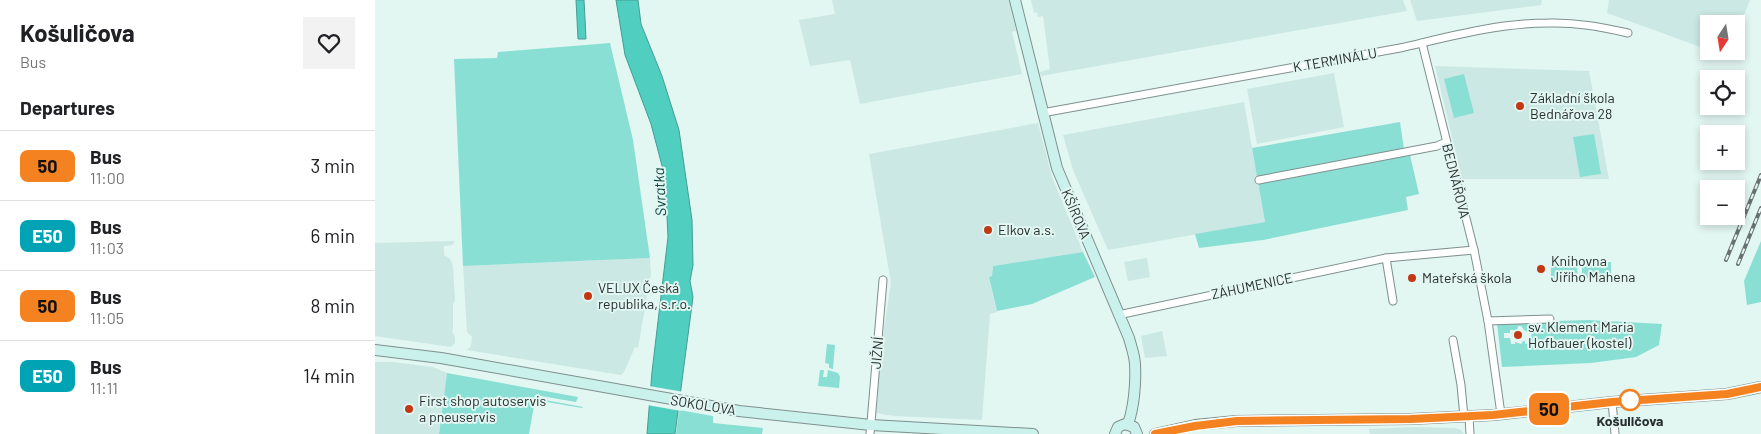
<!DOCTYPE html>
<html lang="en">
<head>
<meta charset="utf-8">
<style>
	body { margin:0; font-family:Barlow,sans-serif; background:#f2f2f2; color:#202124; height:100vh; display:flex; flex-direction:column; font-size:19px; white-space:nowrap }
	* { box-sizing:border-box; margin:0 }
	p { font-size:16px; color:#757577 }
	.icon { flex:none; width:28px; height:28px; fill:none; stroke:currentColor; stroke-width:2; stroke-linecap:round; stroke-linejoin:round }
	.map { position:relative; flex:1; overflow:hidden }
	.side { display:flex; flex-direction:column; background:#fff; width:375px }
	.side>* { flex:none }
	.badge { padding:0 10px; border-radius:8px; font-size:18px; line-height:32px }
	.needle { width:32px; rotate:192deg }
	.controls { position:absolute; left:1325px; top:15px; display:grid; gap:10px }
	.controls a { display:grid; place-items:center; width:45px; height:45px; border-radius:0px; background:#fff; box-shadow:0 2px 8px #0003; font-size:25px }
	.map>.badge { position:absolute; translate:-50% -50%; box-shadow:0 0 0 2px #fff }
	h2 { padding:0 20px; font-size:19px; line-height:45px }
	.round { display:grid; place-items:center; flex:none; width:52px; height:52px; border-radius:0px; background:#f2f2f2 }
	.headline { display:flex; align-items:center; justify-content:space-between; height:85px; padding:0 20px }
	h1 { font-size:24px; font-weight:700; line-height:38px }
	ul { padding:0; list-style:none }
	li { display:flex; align-items:center; gap:15px; height:70px; padding:0 20px; border-top:1px solid #e0e0e0 }
	li div { flex:1 }
	li b { display:block; font-size:19px }
	li em { font-style:normal }
	li .badge { min-width:55px; font-weight:700; text-align:center }
	main { display:flex; flex:1; min-height:0 }
	.map>svg:first-child { display:block }
	.built { fill:#cce8e4 }
	.green { fill:#8adfd4; fill-rule:evenodd }
	.water { fill:#50cec0; stroke:#449e94 }
	.pier { fill:#e2f6f2 }
	.lines { fill:none; stroke-linecap:round; stroke-linejoin:round }
	.street-casing { stroke:#7e908d; stroke-width:9 }
	.secondary-casing { stroke:#7e908d; stroke-width:12 }
	.street { stroke:#fff; stroke-width:7 }
	.secondary { stroke:#cbf1ed; stroke-width:10 }
	.rail-casing { stroke:#677270; stroke-width:4 }
	.rail { stroke:#e2f6f2; stroke-width:2; stroke-dasharray:5.5; stroke-linecap:butt }
	.line-casing { stroke:#fff; stroke-width:11 }
	.line { stroke:#f58220; stroke-width:8 }
	.poi-dot { fill:#c23813; stroke:#e2f6f2; stroke-width:2 }
	.stop-dot { fill:#fff; stroke:#f58220; stroke-width:2.5 }
	.labels { text-anchor:middle; stroke-width:4; stroke-linejoin:round; paint-order:stroke }
	.street-label { font-size:14px; fill:#272e2d; stroke:#e2f6f2 }
	.poi-label { font-size:14px; fill:#272e2d; stroke:#e2f6f2; text-anchor:start }
	.stop-label { font-size:14px; font-weight:bold; fill:#272e2d; stroke:#e2f6f2 }
	.water-label { font-size:15px; font-style:italic; fill:#08433d; stroke:#e2f6f2 }
</style>
</head>
<body>
<main>
<section class="side">
<div class="headline"><div><h1>Košuličova</h1><p>Bus</p></div><a class="round"><svg class="icon" aria-label="heart" viewBox="0 0 24 24"><path d="M12 20l-8-8c-3-5 5-10 8-4 3-6 11-1 8 4z"/></svg></a></div>
<h2>Departures</h2>
<ul>
<li><span class="badge" style="background:#f58220;color:#111">50</span><div><b>Bus</b><p>11:00</p></div><em>3 min</em></li>
<li><span class="badge" style="background:#00a3b4;color:#fff">E50</span><div><b>Bus</b><p>11:03</p></div><em>6 min</em></li>
<li><span class="badge" style="background:#f58220;color:#111">50</span><div><b>Bus</b><p>11:05</p></div><em>8 min</em></li>
<li><span class="badge" style="background:#00a3b4;color:#fff">E50</span><div><b>Bus</b><p>11:11</p></div><em>14 min</em></li>
</ul>
</section>
<div class="map">
<svg width="1386" height="434" viewBox="0 0 1386 434">
	<rect width="100%" height="100%" fill="#e2f6f2"/>
	<!-- built -->
	<g class="built">
		<path d="M457,0H634L641,31L637,32L647,74L485,104L475,60L435,66L424,20L460,14Z"/>
		<path d="M656,0H1028L1032,11L666,76L665,72L675,69L668,16L663,17L662,12L659,13Z"/>
		<path d="M1035,0H1167L1166,5L1042,21Z"/>
		<path d="M1234,0H1375L1361,36V24H1334V48L1331,49L1232,13Z"/>
		<path d="M1060,66L1214,71L1234,179H1087Z"/>
		<path d="M959,73L969,127L882,144L872,89Z"/>
		<path d="M869,102L890,222L733,250L698,170L688,135Z"/>
		<path d="M663,123L677,177L708,252L618,266L617,276L614,278L622,312L615,314L607,420L519,416L501,413L506,349L516,283L494,154Z"/>
		<path d="M80,241L77,245L69,246V255L75,259L78,266L80,301L78,304V331H77L80,337V343L76,347L0,336V243Z"/>
		<path d="M275,258L276,273L263,348L260,347L249,372L246,375L92,350L96,346L97,337L92,332L88,266Z"/>
		<path d="M772,258L775,277L753,281L749,262Z"/>
		<path d="M787,331L792,356L770,358L766,336Z"/>
		<path d="M0,362H18L58,367L72,373L64,434H0Z"/>
		<path d="M1039,427L1080,428L1086,430L1089,434H995L994,429Z"/>
	</g>
	<!-- green -->
	<g class="green">
		<path d="M235,43L258,140L275,258L88,266L79,59L122,58L123,52Z"/>
		<path d="M1089,74L1099,113L1079,118L1069,79Z"/>
		<path d="M1025,122L1029,149L882,177L877,148Z"/>
		<path d="M1219,134L1226,174L1205,177L1198,137Z"/>
		<path d="M1035,155L1044,194L1031,197L1033,210L888,240L824,248L820,234L890,222L883,182Z"/>
		<path d="M1386,241V302L1372,305L1369,281Z"/>
		<path d="M708,252L720,277L657,304L622,311L614,277L617,276L618,266Z"/>
		<path d="M1236,262V278H1207V263Z"/>
		<path d="M1202,265L1203,279L1176,280V266Z"/>
		<path d="M1213,320L1287,324L1284,345L1261,357L1216,363L1127,367L1122,323ZM1143,326H1146L1150,331L1157,333L1155,343L1150,344V341H1148L1146,344L1140,342V344H1136L1135,338H1129V333H1135V330H1142Z"/>
		<path d="M452,344L460,345L458,369L454,368V364L450,363Z"/>
		<path d="M445,370H449L448,377H452L453,370L463,373L465,377L464,388L443,386Z"/>
		<path d="M72,373L203,397L201,402L160,395L159,398L208,407L207,408L160,400L154,434H64Z"/>
		<path d="M304,410L338,416V423L388,428L387,434H301Z"/>
	</g>
	<!-- water -->
	<g class="water">
		<path d="M201,0H209L211,39H203Z"/>
		<path d="M241,0H263L266,24L287,76L304,130L317,220L318,265L315,281L318,297L300,434H272L277,372L293,237L290,177L276,124L250,55Z"/>
	</g>
	<!-- pier -->
	<path class="pier" d="M274,386L309,392L306,411L272,405Z"/>
	<g class="lines">
		<defs>
			<g id="street">
				<path d="M1047,43L1099,250L1113,321L1126,414"/>
				<path d="M667,113L1025,48C1073,37 1123,23 1173,23C1200,22 1226,27 1253,33"/>
				<path d="M884,180L1062,146L1071,142"/>
				<path d="M1011,258L1018,301"/>
				<path d="M743,315L1011,258L1099,250"/>
				<path d="M1113,321L1175,319"/>
				<path d="M1078,340L1086,385L1089,417"/>
				<path d="M1237,402L1240,434"/>
				<path d="M1094,417L1095,434"/>
				<path d="M495,434L508,280"/>
			</g>
			<g id="secondary">
				<path d="M640,0L682,168L754,338C756,346 760,356 760,365C761,383 759,407 753,424"/>
				<path d="M0,350L66,358L364,411L496,425L658,434"/>
				<path d="M740,434L743,427L750,424L759,427L762,434"/>
				<path d="M780,434L820,425L861,421L1036,419L1119,415L1237,402L1352,394L1386,387"/>
			</g>
		</defs>
		<!-- street casing -->
		<use href="#street" class="street-casing"/>
		<!-- secondary casing -->
		<use href="#secondary" class="secondary-casing"/>
		<!-- street -->
		<use href="#street" class="street"/>
		<!-- secondary -->
		<use href="#secondary" class="secondary"/>
		<defs>
			<g id="rail">
				<path d="M1351,260L1386,175"/>
				<path d="M1363,264L1386,208"/>
			</g>
		</defs>
		<!-- rail casing -->
		<use href="#rail" class="rail-casing"/>
		<!-- rail -->
		<use href="#rail" class="rail"/>
	</g>
	<g class="lines">
		<defs>
			<path id="line" d="M780,434L820,426L862,421L1036,419L1118,415L1237,402L1352,394L1386,387"/>
		</defs>
		<!-- line casing -->
		<use href="#line" class="line-casing"/>
		<!-- line -->
		<use href="#line" class="line"/>
	</g>
	<!-- markers -->
	<g class="poi-dot">
		<circle cx="1145" cy="106" r="5"/>
		<circle cx="613" cy="230" r="5"/>
		<circle cx="1166" cy="269" r="5"/>
		<circle cx="1037" cy="278" r="5"/>
		<circle cx="213" cy="296" r="5"/>
		<circle cx="1143" cy="335" r="5"/>
		<circle cx="34" cy="409" r="5"/>
	</g>
	<circle class="stop-dot" cx="1255" cy="400" r="10"/>
	<g class="labels">
		<!-- street labels -->
		<g class="street-label">
			<text transform="translate(960 60) rotate(-10)" y="5">K TERMINÁLU</text>
			<text transform="translate(1081 181) rotate(76)" y="5">BEDNÁŘOVA</text>
			<text transform="translate(701 214) rotate(67)" y="5">KŠÍROVA</text>
			<text transform="translate(877 286) rotate(-12)" y="5">ZÁHUMENICE</text>
			<text transform="translate(502 353) rotate(-85)" y="5">JIŽNÍ</text>
			<text transform="translate(328 405) rotate(9)" y="5">SOKOLOVA</text>
		</g>
		<!-- poi labels -->
		<g class="poi-label">
			<text x="1155" y="103">Základní škola<tspan x="1155" dy="16">Bednářova 28</tspan></text>
			<text x="623" y="235">Elkov a.s.</text>
			<text x="1176" y="266">Knihovna<tspan x="1176" dy="16">Jiřího Mahena</tspan></text>
			<text x="1047" y="283">Mateřská škola</text>
			<text x="223" y="293">VELUX Česká<tspan x="223" dy="16">republika, s.r.o.</tspan></text>
			<text x="1153" y="332">sv. Klement Maria<tspan x="1153" dy="16">Hofbauer (kostel)</tspan></text>
			<text x="44" y="406">First shop autoservis<tspan x="44" dy="16">a pneuservis</tspan></text>
		</g>
		<!-- stop labels -->
		<g class="stop-label">
			<text x="1255" y="426">Košuličova</text>
		</g>
		<!-- water labels -->
		<g class="water-label">
			<text transform="translate(285 192) rotate(-93)" y="5">Svratka</text>
		</g>
	</g>
</svg>
<div class="controls">
<a><svg class="needle" viewBox="-14 -14 28 28"><path d="M0-13l5 13h-10z" fill="#e53935"/><path d="M0 13l5-13h-10z" fill="#757577"/></svg></a>
<a><svg class="icon" aria-label="locate" viewBox="0 0 24 24"><circle cx="12" cy="12" r="6"/><path d="M12 2v4M12 18v4M2 12h4M18 12h4"/></svg></a>
<a>+</a>
<a>−</a>
</div>
<b class="badge" style="left:1174px;top:409px;background:#f58220;color:#111">50</b>
</div>
</main>
</body>
</html>
